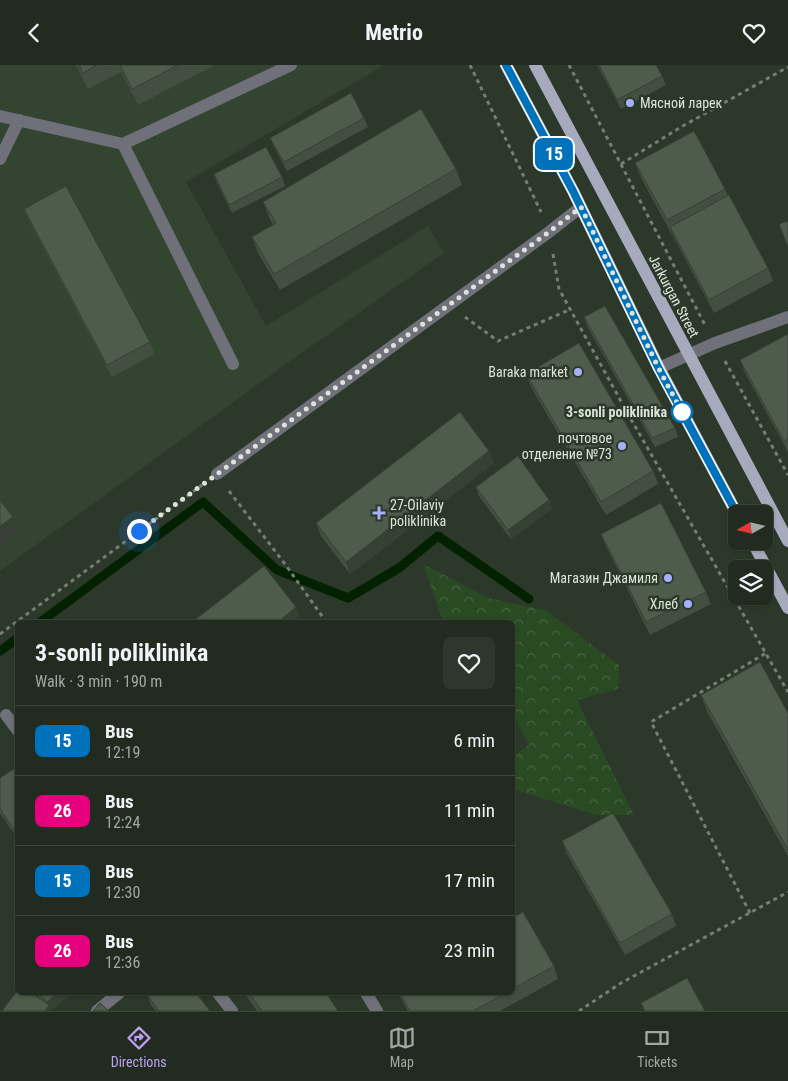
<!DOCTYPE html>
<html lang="en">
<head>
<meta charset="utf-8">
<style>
	body { margin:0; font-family:"Roboto Condensed",sans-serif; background:#2d372d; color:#f1f3f6; height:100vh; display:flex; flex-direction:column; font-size:19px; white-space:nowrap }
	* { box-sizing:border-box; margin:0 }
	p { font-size:16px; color:#a2a7a5 }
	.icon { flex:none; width:28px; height:28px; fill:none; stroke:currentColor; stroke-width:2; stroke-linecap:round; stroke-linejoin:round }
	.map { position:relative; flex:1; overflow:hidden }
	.details { position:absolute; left:15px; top:555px; width:500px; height:375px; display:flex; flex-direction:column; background:#212b20; border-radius:8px; box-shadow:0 1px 4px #0004,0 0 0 1px #3e473e }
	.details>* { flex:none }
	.badge { padding:0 10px; border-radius:8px; font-size:18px; line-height:32px }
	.needle { width:32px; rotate:262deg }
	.controls { position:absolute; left:728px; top:440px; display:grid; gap:10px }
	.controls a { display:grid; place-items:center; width:45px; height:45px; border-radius:8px; background:#212b20; box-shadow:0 1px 4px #0004,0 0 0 1px #3e473e; font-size:25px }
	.you { position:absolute; width:25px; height:25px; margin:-12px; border:4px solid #fff; border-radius:50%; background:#1a73e8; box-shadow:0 0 0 8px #1a73e833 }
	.map>.badge { position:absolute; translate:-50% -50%; box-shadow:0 0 0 2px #fff }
	.round { display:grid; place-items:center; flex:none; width:52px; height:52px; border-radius:8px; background:#2d372d }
	.overview { display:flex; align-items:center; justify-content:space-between; height:85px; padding:0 20px }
	h1 { font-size:24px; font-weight:700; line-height:38px }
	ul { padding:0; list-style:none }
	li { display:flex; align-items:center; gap:15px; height:70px; padding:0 20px; border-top:1px solid #3e473e }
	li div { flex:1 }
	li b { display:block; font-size:19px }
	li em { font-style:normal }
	li .badge { min-width:55px; font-weight:700; text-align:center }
	header { display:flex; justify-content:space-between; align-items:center; height:65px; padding:0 20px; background:#212b20; font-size:22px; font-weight:700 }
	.tab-bar { display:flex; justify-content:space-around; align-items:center; height:70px; border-top:1px solid #3e473e; background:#212b20; font-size:14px; color:#a2a7a5 }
	.tab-bar a { display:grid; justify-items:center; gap:2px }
	.tab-bar .selected { color:#bca0f2 }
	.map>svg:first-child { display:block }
	.built { fill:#334430 }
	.forest { fill:url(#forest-crowns) }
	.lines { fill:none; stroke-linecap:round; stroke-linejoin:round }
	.stream { stroke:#032001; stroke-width:9 }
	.path { stroke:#747f72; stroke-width:3; stroke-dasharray:4 4; stroke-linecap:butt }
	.minor { stroke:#6f7079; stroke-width:12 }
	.major { stroke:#a7aabd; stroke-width:12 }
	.wall { fill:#434f40 }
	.shaded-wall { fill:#374034 }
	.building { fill:#4e5c4b; stroke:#374034 }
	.line-casing { stroke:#fff; stroke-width:11 }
	.line { stroke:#0072bc; stroke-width:8 }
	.walk { stroke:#dce4da; stroke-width:5; stroke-dasharray:0 9 }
	.poi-dot { fill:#a8b0fc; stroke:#2c392a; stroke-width:2 }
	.stop-dot { fill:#fff; stroke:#0072bc; stroke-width:2.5 }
	.labels { text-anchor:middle; stroke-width:5; stroke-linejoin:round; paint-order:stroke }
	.poi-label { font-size:14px; fill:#dce4da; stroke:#2c392a; text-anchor:end }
	.street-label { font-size:14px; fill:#dce4da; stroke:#2c392a }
	.stop-label { font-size:14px; font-weight:bold; fill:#dce4da; stroke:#2c392a; text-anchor:end }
</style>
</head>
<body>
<header><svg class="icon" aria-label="back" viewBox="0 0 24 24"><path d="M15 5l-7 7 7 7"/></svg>Metrio<svg class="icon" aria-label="heart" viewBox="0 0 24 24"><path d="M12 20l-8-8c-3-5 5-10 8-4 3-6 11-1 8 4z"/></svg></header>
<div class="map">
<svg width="788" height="946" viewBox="0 0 788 946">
	<defs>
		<pattern id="forest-crowns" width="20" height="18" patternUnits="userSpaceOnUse" patternTransform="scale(1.25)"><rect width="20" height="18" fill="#294a23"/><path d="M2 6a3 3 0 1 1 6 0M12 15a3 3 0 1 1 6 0" fill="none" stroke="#476442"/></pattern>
	</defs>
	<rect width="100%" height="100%" fill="#2c392a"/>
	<!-- built -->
	<path class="built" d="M0,0H384L186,117L266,261L428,161L444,188L286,299L0,506Z"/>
	<!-- forest -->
	<path class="forest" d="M423,499L488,533L546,545L619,600L618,624L577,635L634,750H596L513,724V692L529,680L513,649L512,558L446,557L441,551Z"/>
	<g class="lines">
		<!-- stream -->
		<g class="stream">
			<path d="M39,558L203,437L277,505L348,533L399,503L438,471L529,534"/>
			<path d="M0,586L18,573"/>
		</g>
		<!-- path -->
		<g class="path">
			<path d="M470,0L541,147"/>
			<path d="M569,0L705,260"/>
			<path d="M621,99L681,62L788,2"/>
			<path d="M553,189L559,224L628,349L788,627"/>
			<path d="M465,252L498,276L571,244"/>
			<path d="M725,296L788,410"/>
			<path d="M229,426L285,499L327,558"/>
			<path d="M0,569L202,420"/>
			<path d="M750,848L651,657L766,588"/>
			<path d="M579,946L621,918L788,827"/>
		</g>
		<!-- minor -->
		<g class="minor">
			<path d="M0,51L123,79L291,0"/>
			<path d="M123,79L233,299"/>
			<path d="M0,94L19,55"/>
			<path d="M659,303L715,278L788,252"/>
			<path d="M217,409L549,167L581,142"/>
			<path d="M6,650L18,666"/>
			<path d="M218,928L232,946"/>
			<path d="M366,928L377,946"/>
			<path d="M97,946L119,928"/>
		</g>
		<!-- major -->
		<g class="major">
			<path d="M506,0L573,126L659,303L737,449"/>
			<path d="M535,0L788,476"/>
			<path d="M752,476L788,543"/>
		</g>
	</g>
	<!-- wall -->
	<g class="wall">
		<path d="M76,0H215L138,40L121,7L88,24Z"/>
		<path d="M597,0H656L662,11L666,20L621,44Z"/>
		<path d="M364,53L368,62L287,106L274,82L270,73Z"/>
		<path d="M635,98L725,124L728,131L768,203L773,216L714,248L675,175L672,168H671L640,111Z"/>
		<path d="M456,104L462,120L280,225L258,188L252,172L273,160L269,152L263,137Z"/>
		<path d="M214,109L282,112L285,121L232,148L217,118Z"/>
		<path d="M24,144L150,277L154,289L112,312L29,156Z"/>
		<path d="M584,252L675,363L678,372L655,382L587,261Z"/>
		<path d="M788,269V387L745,308L740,295Z"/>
		<path d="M526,309L653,406L658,419L606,450L531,322Z"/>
		<path d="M494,398L350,509L321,471L316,458Z"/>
		<path d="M476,422L549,435L552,444L511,474L479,431Z"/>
		<path d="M601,469L706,527L711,539L650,570L606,481Z"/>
		<path d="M701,630L788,648V791L707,646Z"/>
		<path d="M18,701V775L0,748V713Z"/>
		<path d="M562,776L672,849L676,861L625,890L567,789Z"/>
		<path d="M512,853L554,901L558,914L500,946H408L398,928H512Z"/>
		<path d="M35,928H72L51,945V946H2L40,934Z"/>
		<path d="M244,928H326L338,946H257Z"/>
		<path d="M148,931L210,946H156L151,940Z"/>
	</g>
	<!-- shaded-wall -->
	<g class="shaded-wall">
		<path d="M489,386L494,398L350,509L346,497Z"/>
		<path d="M549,435L552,444L511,474L508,465Z"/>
		<path d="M13,452L18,468L0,481V461Z"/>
		<path d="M296,542L301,555L298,558H277Z"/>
		<path d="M512,662L516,671L512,673Z"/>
		<path d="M58,928H72L51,945V946H45L48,941L47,937Z"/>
	</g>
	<!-- building -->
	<g class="building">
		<path d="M79,0H97L83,8Z"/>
		<path d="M120,0H178L132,24Z"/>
		<path d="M599,0H656L662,11L617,35Z"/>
		<path d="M351,28L364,53L284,97L270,73Z"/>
		<path d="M421,44L456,104L274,209L252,172L276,158L263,137Z"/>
		<path d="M694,66L725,124L667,155L635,98Z"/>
		<path d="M266,82L282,112L229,140L214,109Z"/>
		<path d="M66,121L150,277L107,300L24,144Z"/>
		<path d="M729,130L768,203L709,235L670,162Z"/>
		<path d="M788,156V182L779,159Z"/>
		<path d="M605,241L675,363L652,373L584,252Z"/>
		<path d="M788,269V374L784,376L740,295Z"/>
		<path d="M579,278L653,406L601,437L526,309Z"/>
		<path d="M460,347L489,386L346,497L316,458Z"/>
		<path d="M518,391L549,435L508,465L476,422Z"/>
		<path d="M0,435L13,452L0,461Z"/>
		<path d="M661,438L706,527L646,557L601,469Z"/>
		<path d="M264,501L296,542L277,558H191Z"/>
		<path d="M760,597L788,648V785L701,630Z"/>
		<path d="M18,701V771L0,744V713Z"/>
		<path d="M613,748L672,849L620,878L562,776Z"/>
		<path d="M523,847L554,901L512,924V853Z"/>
		<path d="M687,913L705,946H645L641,938Z"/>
		<path d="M18,925V928H31L49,940L45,946H2Z"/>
		<path d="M39,928H58L47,937Z"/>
		<path d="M152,928H196L210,946H159L148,931Z"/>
		<path d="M249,928H326L338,946H262Z"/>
		<path d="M400,928H506L473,946H410Z"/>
		<path d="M100,938L109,946H93Z"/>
	</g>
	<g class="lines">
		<defs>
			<path id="line" d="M506,0L573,126L659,304L737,449"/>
		</defs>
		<!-- line casing -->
		<use href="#line" class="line-casing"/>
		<!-- line -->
		<use href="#line" class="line"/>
		<!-- walk -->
		<path class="walk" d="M139,466L549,167L581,142L659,304L682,347"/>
	</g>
	<!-- markers -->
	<g class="poi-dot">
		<circle cx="630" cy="38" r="5"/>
		<circle cx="578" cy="307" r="5"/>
		<circle cx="622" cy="381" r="5"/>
		<path d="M376.5 440.5h5v5h5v5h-5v5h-5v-5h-5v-5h5z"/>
		<circle cx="668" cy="513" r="5"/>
		<circle cx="688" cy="539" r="5"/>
	</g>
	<circle class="stop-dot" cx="682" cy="347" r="10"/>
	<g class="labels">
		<!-- poi labels -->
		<g class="poi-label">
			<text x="640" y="43" text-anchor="start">Мясной ларек</text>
			<text x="568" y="312">Baraka market</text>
			<text x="612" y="378">почтовое<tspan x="612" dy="16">отделение №73</tspan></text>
			<text x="390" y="445" text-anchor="start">27-Oilaviy<tspan x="390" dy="16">poliklinika</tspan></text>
			<text x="658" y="518">Магазин Джамиля</text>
			<text x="678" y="544">Хлеб</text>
		</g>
		<!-- street labels -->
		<g class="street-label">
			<text transform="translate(674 231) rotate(62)" y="5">Jarkurgan Street</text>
		</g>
		<!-- stop labels -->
		<g class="stop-label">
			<text x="667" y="352">3-sonli poliklinika</text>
		</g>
	</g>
</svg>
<div class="controls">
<a><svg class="needle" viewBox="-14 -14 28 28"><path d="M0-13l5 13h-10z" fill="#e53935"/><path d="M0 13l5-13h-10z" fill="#a2a7a5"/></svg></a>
<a><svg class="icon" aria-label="layers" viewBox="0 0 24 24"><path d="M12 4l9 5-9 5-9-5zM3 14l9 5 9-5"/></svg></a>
</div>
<div class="you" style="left:139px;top:466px"></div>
<b class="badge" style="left:554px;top:89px;background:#0072bc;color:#fff">15</b>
<section class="details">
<div class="overview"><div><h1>3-sonli poliklinika</h1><p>Walk · 3 min · 190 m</p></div><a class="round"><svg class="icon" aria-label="heart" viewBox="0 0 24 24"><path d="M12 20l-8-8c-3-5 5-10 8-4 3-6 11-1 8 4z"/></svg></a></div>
<ul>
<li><span class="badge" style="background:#0072bc;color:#fff">15</span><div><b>Bus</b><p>12:19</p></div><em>6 min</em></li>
<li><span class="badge" style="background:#e6007e;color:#fff">26</span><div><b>Bus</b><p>12:24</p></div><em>11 min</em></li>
<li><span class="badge" style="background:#0072bc;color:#fff">15</span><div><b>Bus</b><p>12:30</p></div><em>17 min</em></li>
<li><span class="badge" style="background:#e6007e;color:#fff">26</span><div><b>Bus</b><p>12:36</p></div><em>23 min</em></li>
</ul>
</section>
</div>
<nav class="tab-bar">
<a class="selected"><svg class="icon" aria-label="directions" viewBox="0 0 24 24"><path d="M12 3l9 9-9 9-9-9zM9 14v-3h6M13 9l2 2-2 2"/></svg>Directions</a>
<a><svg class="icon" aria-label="map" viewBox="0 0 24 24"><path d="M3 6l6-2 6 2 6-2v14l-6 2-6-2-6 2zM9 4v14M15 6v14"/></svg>Map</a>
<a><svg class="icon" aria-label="tickets" viewBox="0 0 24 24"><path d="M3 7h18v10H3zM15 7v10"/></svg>Tickets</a>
</nav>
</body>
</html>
